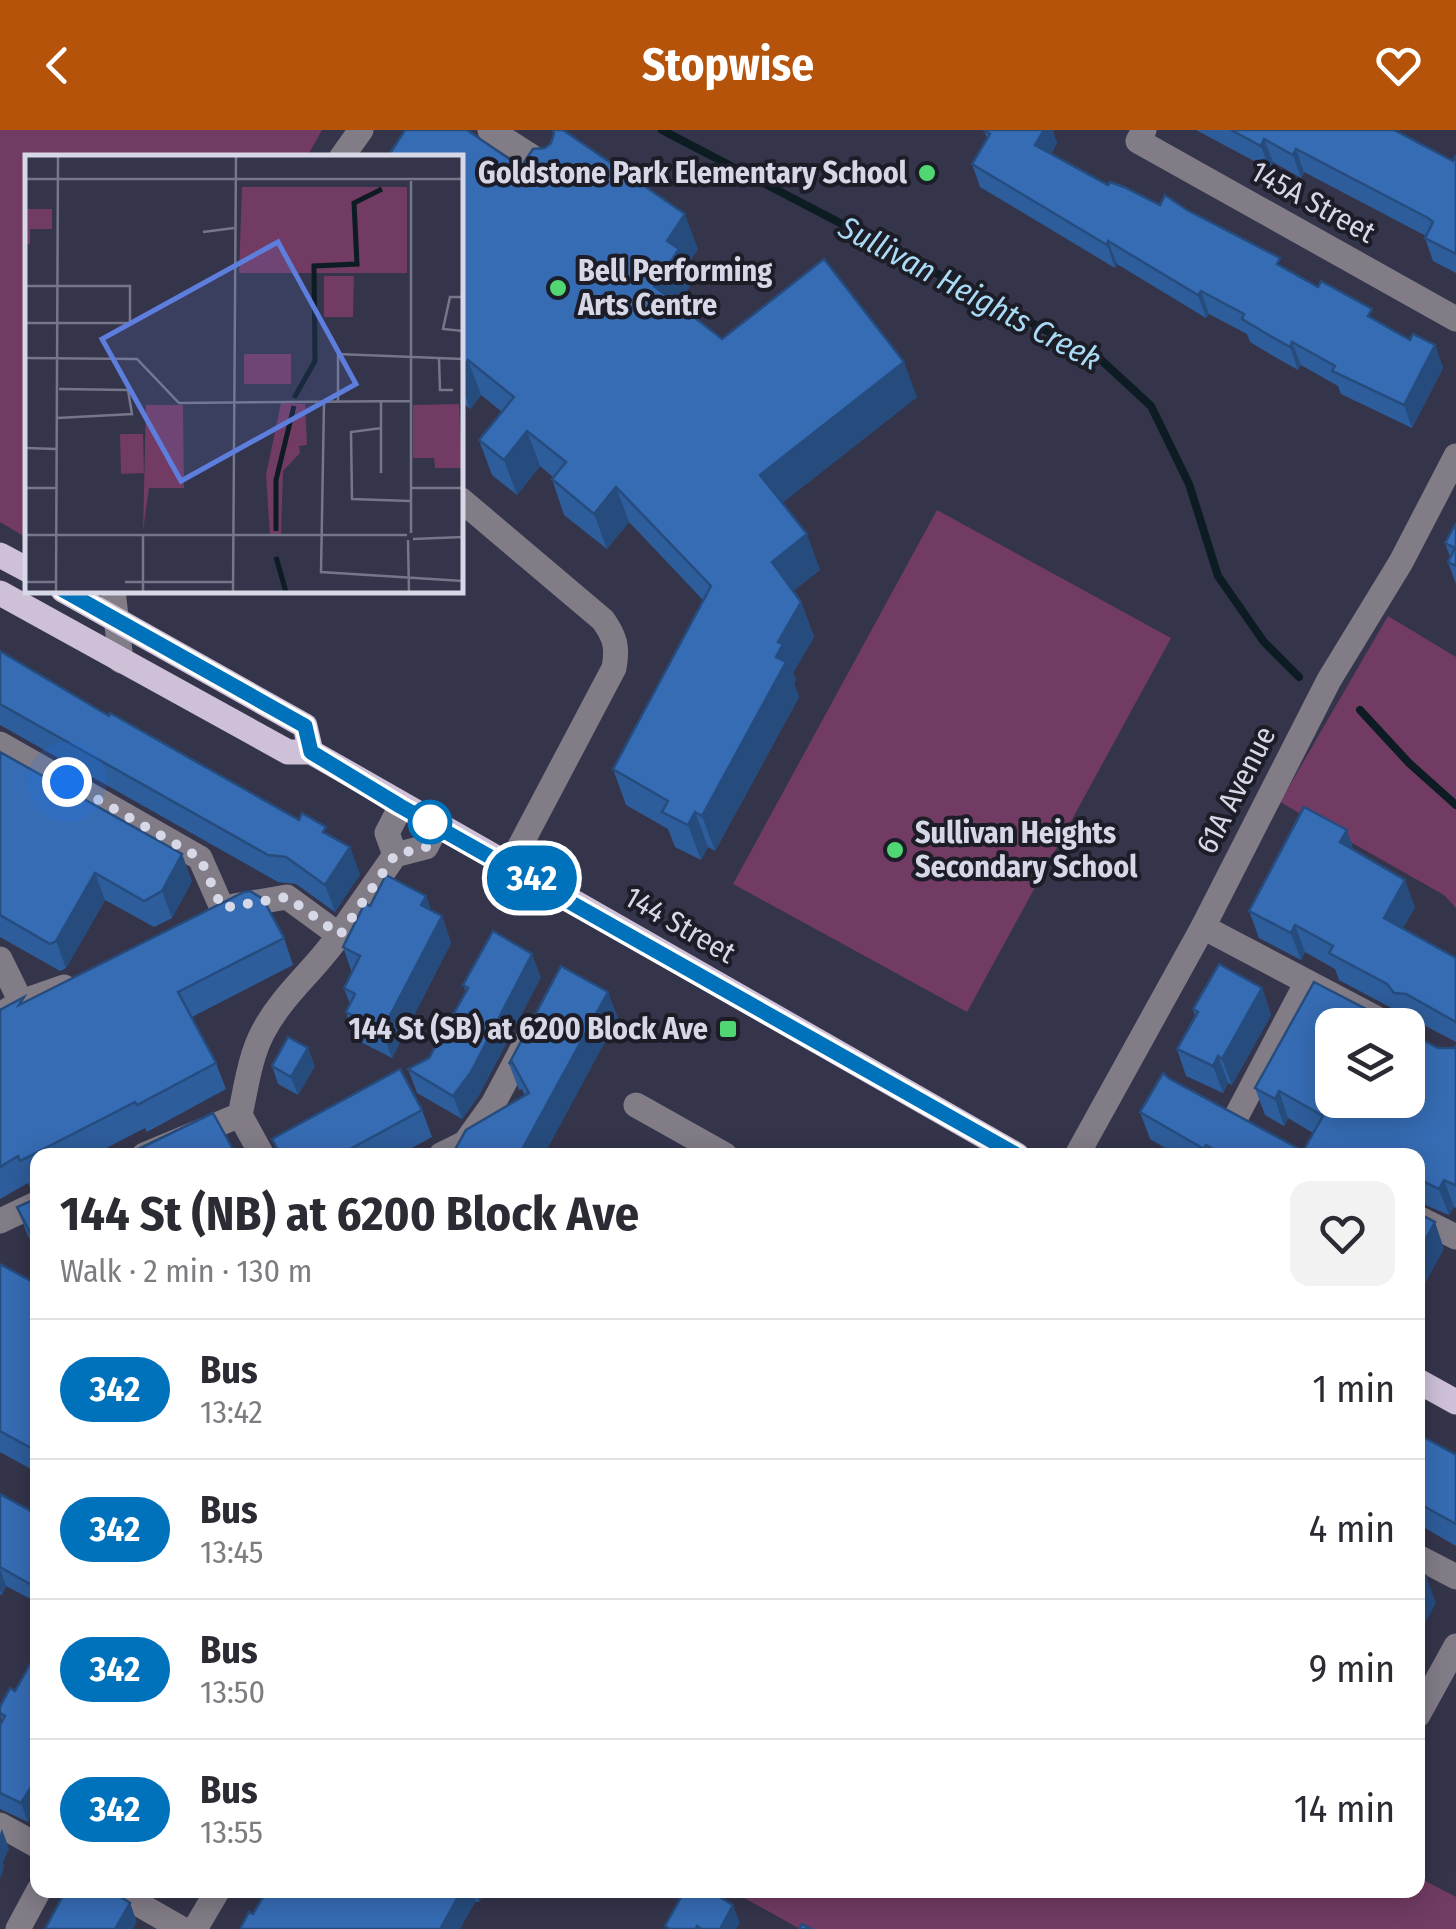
<!DOCTYPE html>
<html lang="en">
<head>
<meta charset="utf-8">
<style>
	body { margin:0; font-family:"Fira Sans Condensed",sans-serif; background:#f2f2f3; color:#2b2b33; height:100vh; display:flex; flex-direction:column; font-size:38px; white-space:nowrap }
	* { box-sizing:border-box; margin:0 }
	p { font-size:32px; color:#7c7c81 }
	.icon { flex:none; width:55px; height:55px; fill:none; stroke:currentColor; stroke-width:2; stroke-linecap:round; stroke-linejoin:round }
	.map { position:relative; flex:1; overflow:hidden }
	.side { position:absolute; left:30px; top:1018px; width:1395px; height:750px; display:flex; flex-direction:column; background:#fff; border-radius:20px; box-shadow:0 5px 25px #0003 }
	.side>* { flex:none }
	.badge { padding:0 20px; border-radius:32px; font-size:35px; line-height:65px }
	.tools { position:absolute; left:1315px; top:878px; display:grid; gap:20px }
	.tools a { display:grid; place-items:center; width:110px; height:110px; border-radius:20px; background:#fff; box-shadow:0 5px 25px #0003; font-size:50px }
	.you { position:absolute; width:50px; height:50px; margin:-25px; border:8px solid #fff; border-radius:50%; background:#1a73e8; box-shadow:0 0 0 15px #1a73e833 }
	.map>.badge { position:absolute; translate:-50% -50%; box-shadow:0 0 0 5px #fff }
	.round { display:grid; place-items:center; flex:none; width:105px; height:105px; border-radius:20px; background:#f2f2f3 }
	.headline { display:flex; align-items:center; justify-content:space-between; height:170px; padding:0 30px }
	h1 { font-size:48px; font-weight:700; line-height:75px }
	ul { padding:0; list-style:none }
	li { display:flex; align-items:center; gap:30px; height:140px; padding:0 30px; border-top:2px solid #e1e1e2 }
	li div { flex:1 }
	li b { display:block; font-size:38px }
	li em { font-style:normal }
	li .badge { min-width:110px; font-weight:700; text-align:center }
	header { display:flex; justify-content:space-between; align-items:center; height:130px; padding:0 30px; background:#b45309; color:#fff; font-size:45px; font-weight:700 }
	.map>svg:first-child { display:block }
	.green { fill:#713b63 }
	.lines { fill:none; stroke-linecap:round; stroke-linejoin:round }
	.stream { stroke:#0d1c23; stroke-width:8 }
	.minor { stroke:#827c87; stroke-width:25 }
	.major { stroke:#cdc0d7; stroke-width:25 }
	.wall { fill:#2e5d9b }
	.shaded-wall { fill:#264c7e }
	.building { fill:#366cb4; stroke:#264c7e; stroke-width:2.5 }
	.line-casing { stroke:#fff; stroke-width:22 }
	.line { stroke:#0072bc; stroke-width:15 }
	.walk { stroke:#d7d8e7; stroke-width:10; stroke-dasharray:0 18 }
	.poi-dot { fill:#51d674; stroke:#1d1d28; stroke-width:4 }
	.stop-dot { fill:#fff; stroke:#0072bc; stroke-width:5 }
	.labels { text-anchor:middle; stroke-width:8; stroke-linejoin:round; paint-order:stroke }
	.poi-label { font-size:30px; font-weight:bold; fill:#d7d8e7; stroke:#1d1d28; text-anchor:end }
	.street-label { font-size:30px; fill:#d7d8e7; stroke:#1d1d28 }
	.water-label { font-size:32px; font-style:italic; fill:#a9dbf4; stroke:#1d1d28 }
	.inset-river { fill:none; stroke:#0d1c23; stroke-width:5 }
	.inset-road { fill:none; stroke:#757689; stroke-width:2.5 }
	.view { fill:#5e7edd; fill-opacity:0.15; stroke:#5e7edd; stroke-width:5 }
	.inset-edge { fill:none; stroke:#d7d8e7; stroke-width:5 }
</style>
</head>
<body>
<header><svg class="icon" aria-label="back" viewBox="0 0 24 24"><path d="M15 5l-7 7 7 7"/></svg>Stopwise<svg class="icon" aria-label="heart" viewBox="0 0 24 24"><path d="M12 20l-8-8c-3-5 5-10 8-4 3-6 11-1 8 4z"/></svg></header>
<div class="map">
<svg width="1456" height="1799" viewBox="0 0 1456 1799">
	<rect width="100%" height="100%" fill="#34344b"/>
	<!-- green -->
	<g class="green">
		<path d="M0,0H322L307,27L28,28L27,408L0,392Z"/>
		<path d="M937,380L1171,508L967,882L733,754Z"/>
		<path d="M1388,486L1456,527V778L1444,765L1280,672Z"/>
		<path d="M1418,1747L1456,1767V1799H800L730,1760H1418Z"/>
	</g>
	<g class="lines">
		<!-- stream -->
		<g class="stream">
			<path d="M662,0L1099,228L1151,276L1189,354L1218,446L1264,512L1299,547"/>
			<path d="M1360,580L1409,633L1456,675"/>
		</g>
		<!-- minor -->
		<g class="minor">
			<path d="M490,0L551,39"/>
			<path d="M1144,0L1138,11L1456,189"/>
			<path d="M341,28L361,0"/>
			<path d="M460,369L603,490C615,507 618,517 614,538L510,735"/>
			<path d="M113,460L121,531"/>
			<path d="M0,614L200,728L222,778"/>
			<path d="M395,725L387,703L401,676"/>
			<path d="M234,776L287,767L339,805L395,725L426,717L437,696"/>
			<path d="M1203,797L1389,895"/>
			<path d="M0,829L21,872"/>
			<path d="M0,885L21,872L64,857"/>
			<path d="M636,975L725,1025"/>
			<path d="M240,985L262,1025"/>
			<path d="M1236,987L1307,852"/>
			<path d="M144,1025L240,985C246,958 250,926 263,902C282,865 316,839 339,805"/>
			<path d="M441,1025L465,1013L493,974L526,912"/>
			<path d="M1077,1025L1203,797L1329,550L1401,432L1456,326"/>
			<path d="M1418,1088L1456,1107"/>
			<path d="M0,1091L38,1073"/>
			<path d="M1418,1427L1456,1447"/>
			<path d="M1418,1585L1456,1516"/>
			<path d="M0,1695L38,1716"/>
			<path d="M114,1760L182,1799"/>
			<path d="M18,1799L39,1760"/>
			<path d="M195,1799L218,1760"/>
		</g>
		<!-- major -->
		<g class="major">
			<path d="M0,425L28,440"/>
			<path d="M63,460L305,596L311,622"/>
			<path d="M0,463L288,622H311L1017,1025"/>
			<path d="M1418,1251L1456,1272"/>
		</g>
	</g>
	<!-- wall -->
	<g class="wall">
		<path d="M984,0H1054L1053,2L1057,13L1051,24L1108,55L1160,75L1187,80L1284,138L1410,210L1435,215L1443,238L1412,298L1341,264L1338,256L1301,235L1298,240L1275,227L1250,212L1247,204L1209,184L1206,188L1117,134L1115,138L980,57L972,34L987,8Z"/>
		<path d="M1196,0H1394L1453,31L1456,25V143L1433,131L1425,108L1426,106L1304,42L1301,48L1273,32L1269,39Z"/>
		<path d="M460,28L521,37L698,119L685,138L691,155L678,174L722,209L917,267L782,373L820,440L793,461L801,472L814,507L793,543L796,549L794,553L799,567L715,721L708,717L701,730L675,717L668,699L626,675L613,639L703,470L629,392L607,419L564,385L552,349L553,347L540,336L517,365L492,345L479,310L502,282L481,265L470,279L465,274L460,280Z"/>
		<path d="M1456,393V454L1448,432L1450,427L1445,413Z"/>
		<path d="M0,521L109,586L329,706L360,744L335,782L296,754L278,752L0,595Z"/>
		<path d="M0,622L192,751L172,788L154,797L105,770L66,838L60,841L0,807Z"/>
		<path d="M1354,720L1415,777L1403,798L1456,828V912L1416,891L1404,890L1397,881L1339,850L1335,839L1305,822L1301,830L1259,808L1249,781Z"/>
		<path d="M426,766L431,781L442,786L451,813L392,928L355,909L346,882L350,874L344,858L352,843L343,817L370,776Z"/>
		<path d="M284,808L293,835L192,887L216,933L226,959L147,1002L145,998L93,1025H38V1054L30,1058L28,1053L0,1069V880L25,872Z"/>
		<path d="M541,847L479,965L462,989L417,963L408,939L429,928L466,862L463,855Z"/>
		<path d="M1262,858L1271,885L1232,955L1228,953L1223,963L1186,946L1177,919L1195,886L1193,879Z"/>
		<path d="M618,888L525,966L522,959L519,960L509,934Z"/>
		<path d="M1390,892L1438,918H1454L1456,916V1078L1454,1077L1449,1085L1418,1072V1025H1177L1150,1009L1140,982L1170,949L1303,1021L1313,1003L1288,988L1284,996L1265,985L1255,958Z"/>
		<path d="M272,936H315L298,965L278,954Z"/>
		<path d="M422,980L432,1007L399,1025H278L272,1009Z"/>
		<path d="M38,1068V1125L27,1104L17,1077Z"/>
		<path d="M0,1134L38,1155V1343L0,1322Z"/>
		<path d="M1418,1304L1456,1325V1416L1418,1394Z"/>
		<path d="M0,1364L38,1385V1473L6,1456L2,1465L0,1464Z"/>
		<path d="M38,1520V1677L28,1692L0,1679V1595L1,1593L0,1577L15,1561Z"/>
		<path d="M267,1760H486L479,1772Z"/>
	</g>
	<!-- shaded-wall -->
	<g class="shaded-wall">
		<path d="M1044,0H1054L1053,2L1057,13L1044,38L1035,15Z"/>
		<path d="M1264,9L1273,32L1269,39L1261,16Z"/>
		<path d="M1296,19L1304,42L1301,48L1293,25Z"/>
		<path d="M685,84L698,119L685,138L691,155L667,191L654,156L667,111Z"/>
		<path d="M1108,111L1117,134L1115,138L1107,115Z"/>
		<path d="M1201,161L1209,184L1206,188L1198,165Z"/>
		<path d="M1292,212L1301,235L1298,240L1290,217Z"/>
		<path d="M1435,215L1443,238L1412,298L1404,275Z"/>
		<path d="M468,230L481,265L470,279L460,250V240Z"/>
		<path d="M904,232L917,267L773,380L760,345Z"/>
		<path d="M460,261L465,274L460,280Z"/>
		<path d="M527,301L540,336L517,365L504,330Z"/>
		<path d="M616,357L629,392L607,419L594,384Z"/>
		<path d="M807,404L820,440L785,467L772,432Z"/>
		<path d="M801,472L814,507L793,543L796,549L794,553L799,567L715,721L702,686L776,527L778,512Z"/>
		<path d="M695,682L708,717L701,730L688,695Z"/>
		<path d="M1347,700L1356,727L1340,712Z"/>
		<path d="M350,717L360,744L335,782L325,755Z"/>
		<path d="M182,724L192,751L172,788L162,761Z"/>
		<path d="M95,743L105,770L66,838L56,811Z"/>
		<path d="M1405,750L1415,777L1393,815L1384,788Z"/>
		<path d="M426,766L436,793L421,775Z"/>
		<path d="M442,786L451,813L392,928L382,901Z"/>
		<path d="M1295,795L1305,822L1301,830L1291,803Z"/>
		<path d="M532,824L541,847L479,965L462,989L453,966Z"/>
		<path d="M1262,858L1271,885L1232,955L1222,929Z"/>
		<path d="M608,862L618,888L544,1025H519Z"/>
		<path d="M308,918L315,936L298,965L291,947Z"/>
		<path d="M1218,926L1228,953L1223,963L1213,936Z"/>
		<path d="M1279,961L1288,988L1284,996L1275,969Z"/>
		<path d="M1444,1050L1454,1077L1449,1085L1439,1059Z"/>
		<path d="M1435,1092L1444,1119L1422,1159L1418,1146V1123Z"/>
		<path d="M38,1310V1332L33,1319Z"/>
		<path d="M0,1438L6,1456L2,1465L0,1460Z"/>
		<path d="M1426,1446L1436,1473L1418,1506V1461Z"/>
		<path d="M32,1450L38,1464L37,1473L30,1454Z"/>
		<path d="M38,1646V1677L28,1692L21,1673Z"/>
		<path d="M2,1699L9,1719L3,1732L4,1737L0,1749V1704Z"/>
		<path d="M462,1760H472L476,1771L460,1799H440Z"/>
		<path d="M475,1760H486L479,1772Z"/>
		<path d="M130,1773L137,1792L133,1799H115Z"/>
		<path d="M733,1775L740,1793L736,1799H720Z"/>
	</g>
	<!-- building -->
	<g class="building">
		<path d="M405,0H467L521,37L533,19L545,18L551,13L554,4L553,0H563L685,84L667,111L679,119L654,156L722,209L824,129L904,232L760,345L807,404L772,432L801,472L778,512L783,514L776,527L786,532L702,686L695,682L688,695L662,682L668,671L613,639L711,456L616,357L594,384L552,349L566,332L527,301L504,330L479,310L514,267L468,230L460,240V28H387Z"/>
		<path d="M984,0H1044L1035,15L1108,55L1110,52L1124,57L1160,75L1165,65L1187,80L1280,128L1277,134L1318,157L1321,151L1372,179L1368,186L1410,210L1413,204L1435,215L1404,275L1332,241L1335,236L1292,212L1290,217L1267,204L1242,189L1244,184L1201,161L1198,165L1108,111L1107,115L972,34L990,4Z"/>
		<path d="M1231,0H1394L1453,31L1456,25V124L1425,108L1433,92L1428,88L1296,19L1293,25L1264,9L1261,16Z"/>
		<path d="M1456,393V436L1448,432L1455,418L1445,413Z"/>
		<path d="M0,521L109,586L110,583L299,690L302,683L326,697L323,702L350,717L325,755L286,727L268,725L0,574Z"/>
		<path d="M0,622L182,724L162,761L144,771L95,743L56,811L50,814L0,785Z"/>
		<path d="M1304,677L1347,700L1340,712L1405,750L1384,788L1456,828V892L1406,864L1394,863L1387,854L1329,823L1333,816L1295,795L1291,803L1249,781Z"/>
		<path d="M386,745L426,766L421,775L442,786L382,901L346,882L355,864L344,858L360,826L343,817L365,773L370,776Z"/>
		<path d="M250,761L263,769L284,808L178,862L216,933L137,975L135,972L20,1031L18,1026L0,1037V880L24,867L19,875L244,762Z"/>
		<path d="M493,801L532,824L471,942L453,966L408,939L429,928L468,858L463,855Z"/>
		<path d="M1219,834L1262,858L1222,929L1218,926L1213,936L1177,919L1198,882L1193,879Z"/>
		<path d="M561,836L608,862L519,1025H452L466,1000L529,963L512,932L509,934Z"/>
		<path d="M1314,852L1372,882L1383,883L1390,892L1395,895H1332V970H1408V902L1438,918H1454L1456,916V1053L1455,1055L1444,1050L1439,1059L1418,1049V1025H1223L1206,1015L1204,1019L1140,982L1163,943L1170,949L1303,1021L1323,986L1279,961L1275,969L1255,958Z"/>
		<path d="M288,907L308,918L291,947L272,936Z"/>
		<path d="M400,939L422,980L339,1025H281L272,1009Z"/>
		<path d="M213,983L236,1025H126Z"/>
		<path d="M38,1068V1118L17,1077Z"/>
		<path d="M1418,1083L1435,1092L1418,1123Z"/>
		<path d="M0,1134L38,1155V1310L33,1319L0,1301Z"/>
		<path d="M1418,1304L1456,1325V1394L1418,1373Z"/>
		<path d="M0,1364L38,1385V1453L32,1450L30,1454L0,1437Z"/>
		<path d="M1418,1441L1426,1446L1418,1461Z"/>
		<path d="M38,1520V1646L21,1673L0,1663V1595L5,1586L0,1583V1577L10,1558L15,1561Z"/>
		<path d="M66,1760H110L130,1773L115,1799H45Z"/>
		<path d="M267,1760H462L440,1799H240L249,1782L253,1784Z"/>
		<path d="M685,1760H708L733,1775L720,1799H702L697,1796L696,1799H670L665,1796Z"/>
		<path d="M802,1794L811,1799H799Z"/>
	</g>
	<g class="lines">
		<defs>
			<path id="line" d="M63,460L305,596L311,622L400,676L1017,1025"/>
		</defs>
		<!-- line casing -->
		<use href="#line" class="line-casing"/>
		<!-- line -->
		<use href="#line" class="line"/>
		<!-- walk -->
		<path class="walk" d="M67,652L200,728L222,778L287,767L340,805L395,725L426,717L437,696L430,692"/>
	</g>
	<!-- markers -->
	<g class="poi-dot">
		<circle cx="927" cy="43" r="10"/>
		<circle cx="558" cy="158" r="10"/>
		<circle cx="895" cy="720" r="10"/>
		<rect x="718" y="889" width="20" height="20" rx="5"/>
	</g>
	<circle class="stop-dot" cx="430" cy="692" r="20"/>
	<g class="labels">
		<!-- poi labels -->
		<g class="poi-label">
			<text x="907" y="53">Goldstone Park Elementary School</text>
			<text x="578" y="151" text-anchor="start">Bell Performing<tspan x="578" dy="34">Arts Centre</tspan></text>
			<text x="915" y="713" text-anchor="start">Sullivan Heights<tspan x="915" dy="34">Secondary School</tspan></text>
			<text x="708" y="909">144 St (SB) at 6200 Block Ave</text>
		</g>
		<!-- street labels -->
		<g class="street-label">
			<text transform="translate(1313 72) rotate(29)" y="10">145A Street</text>
			<text transform="translate(1236 660) rotate(-63)" y="10">61A Avenue</text>
			<text transform="translate(680 795) rotate(30)" y="10">144 Street</text>
		</g>
		<!-- water labels -->
		<g class="water-label">
			<text transform="translate(970 163) rotate(28)" y="11">Sullivan Heights Creek</text>
		</g>
	</g>
	<!-- overview -->
	<g transform="translate(25 25)">
		<rect width="438" height="438" fill="#34344b"/>
		<path d="M217,32H382V118H214ZM0,54H27V74H5V89H0ZM299,121H329L328,162H299ZM219,199H266V229H219ZM256,248L280,249L282,290L274,291L275,298L258,316L256,380H245L241,320ZM434,249L437,313H410L409,303H388V250ZM121,250H158L159,333H124L118,376ZM95,279H118L119,318L96,319Z" fill="#713b63"/>
		<path class="inset-river" d="M269,243L290,206L289,111L332,109L329,48L357,34M251,376V325L269,251M251,402L261,437"/>
		<path class="inset-road" d="M0,24H438M386,26V378M178,77L209,73M0,131H105V168H0M438,142H425L418,174L438,176M0,203L112,204L154,248L386,246M414,204L415,235H428M299,247L296,417L438,426M313,247V199L438,204M32,263L107,259L103,235L34,234M357,273L326,277L327,344L385,346M0,293L32,294M356,318V246M0,333H32M386,333H438M0,380H382M118,380V437M388,384L438,382M383,385L384,437M0,427H31M100,427H207M31,437L33,0M208,437L211,0"/>
		<path class="view" d="M253,87L331,229L156,326L77,184Z"/>
		<rect width="438" height="438" class="inset-edge"/>
	</g>
</svg>
<div class="tools">
<a><svg class="icon" aria-label="layers" viewBox="0 0 24 24"><path d="M12 4l9 5-9 5-9-5zM3 14l9 5 9-5"/></svg></a>
</div>
<div class="you" style="left:67px;top:652px"></div>
<b class="badge" style="left:532px;top:748px;background:#0072bc;color:#fff">342</b>
<section class="side">
<div class="headline"><div><h1>144 St (NB) at 6200 Block Ave</h1><p>Walk · 2 min · 130 m</p></div><a class="round"><svg class="icon" aria-label="heart" viewBox="0 0 24 24"><path d="M12 20l-8-8c-3-5 5-10 8-4 3-6 11-1 8 4z"/></svg></a></div>
<ul>
<li><span class="badge" style="background:#0072bc;color:#fff">342</span><div><b>Bus</b><p>13:42</p></div><em>1 min</em></li>
<li><span class="badge" style="background:#0072bc;color:#fff">342</span><div><b>Bus</b><p>13:45</p></div><em>4 min</em></li>
<li><span class="badge" style="background:#0072bc;color:#fff">342</span><div><b>Bus</b><p>13:50</p></div><em>9 min</em></li>
<li><span class="badge" style="background:#0072bc;color:#fff">342</span><div><b>Bus</b><p>13:55</p></div><em>14 min</em></li>
</ul>
</section>
</div>
</body>
</html>
